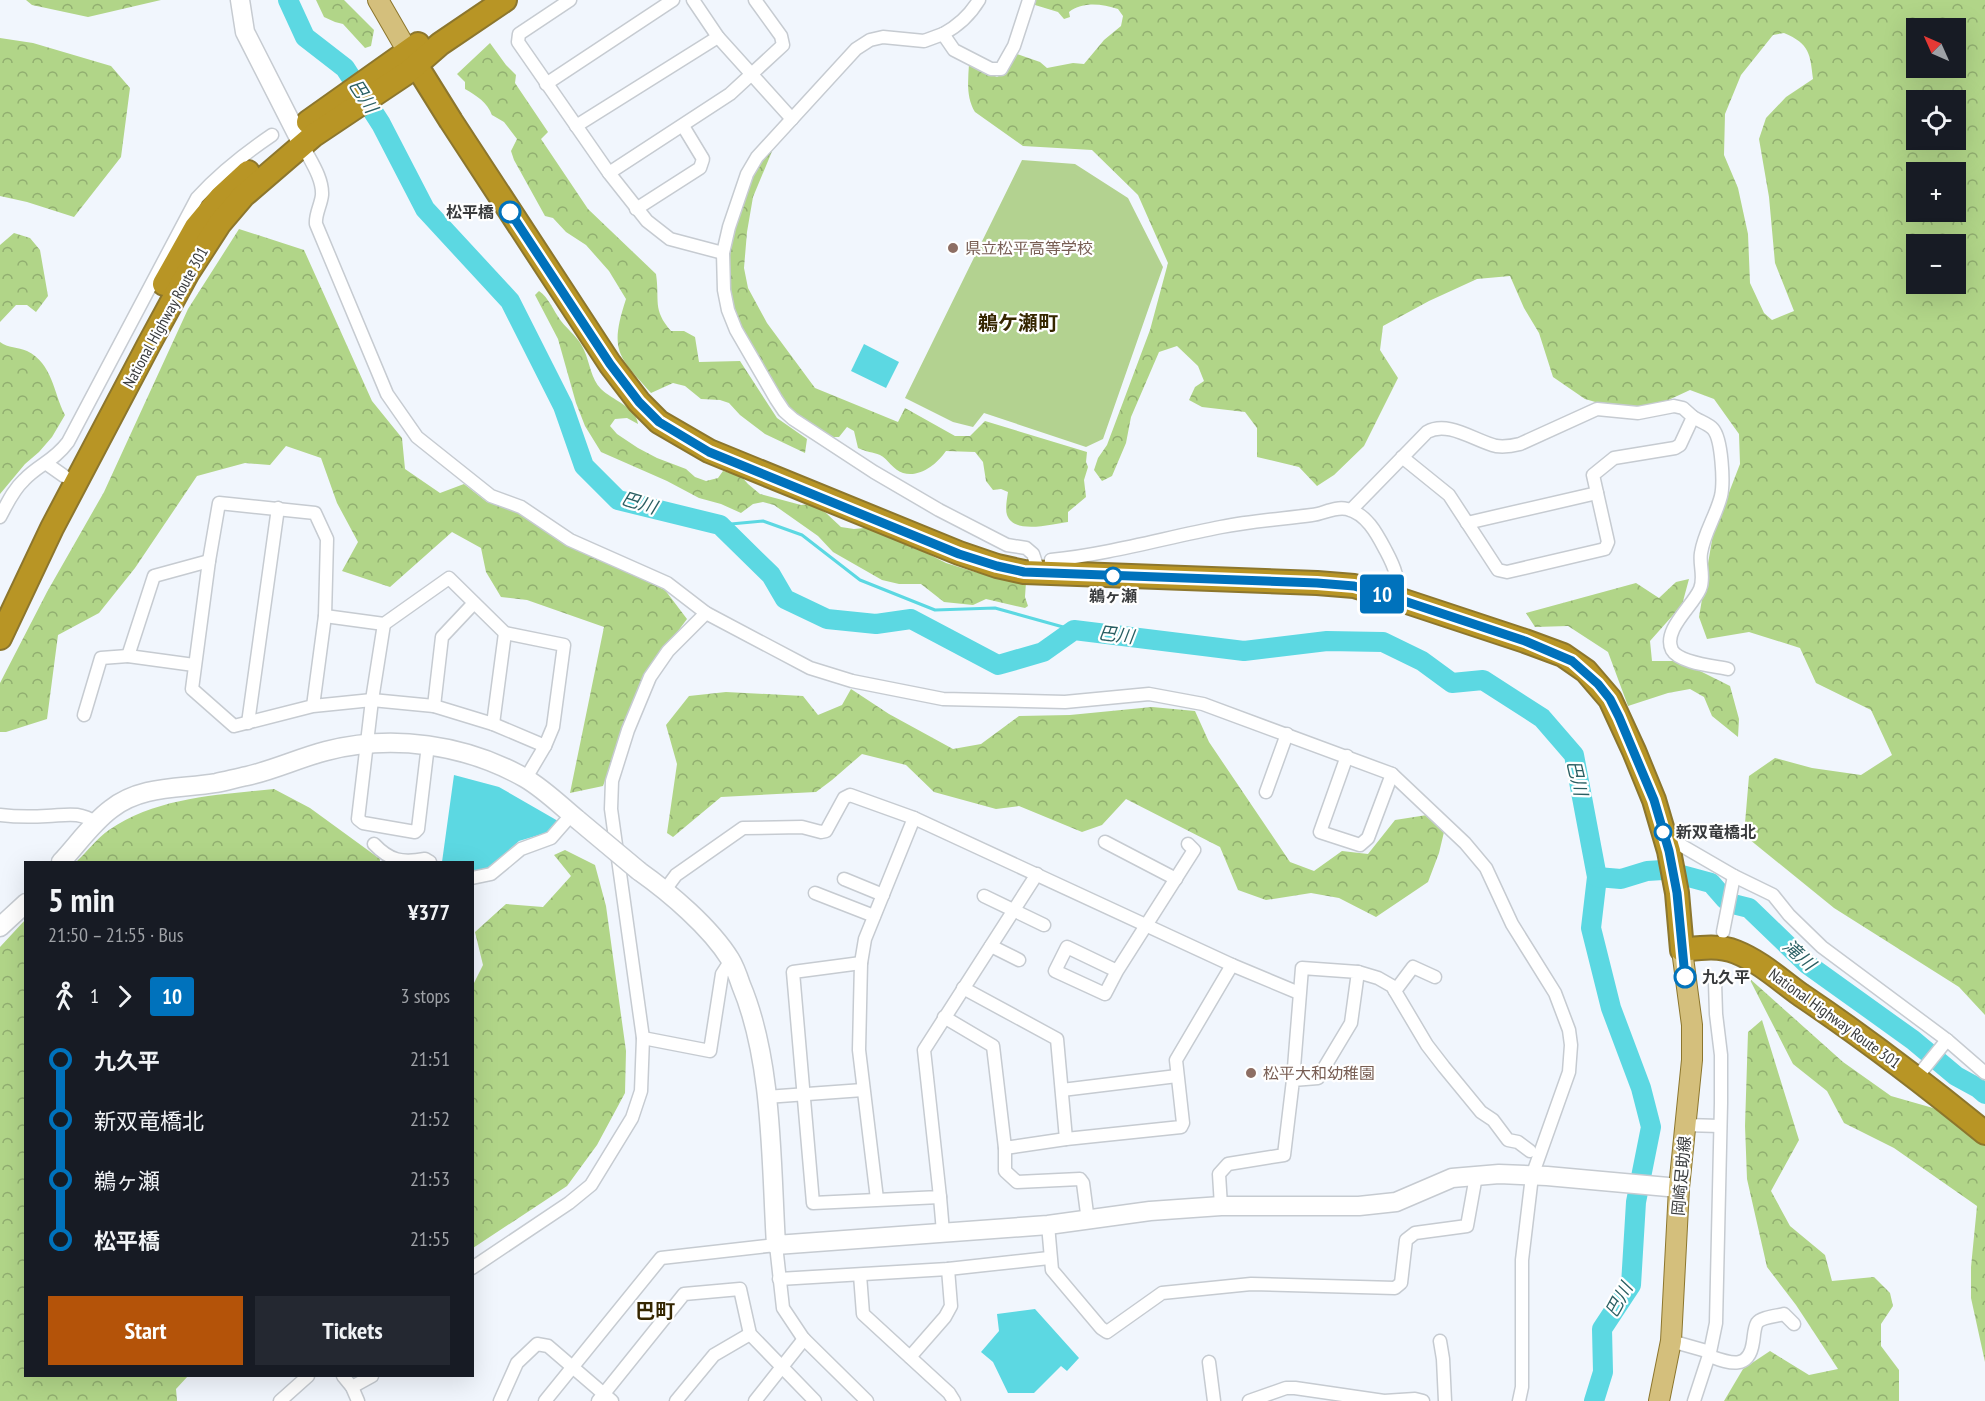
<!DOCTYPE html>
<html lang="en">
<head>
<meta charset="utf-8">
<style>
	body { margin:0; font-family:"PT Sans Narrow","Noto Sans JP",sans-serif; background:#242831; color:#f1f3f6; height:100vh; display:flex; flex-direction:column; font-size:22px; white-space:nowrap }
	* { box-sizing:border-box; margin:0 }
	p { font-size:20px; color:#9ea1a6 }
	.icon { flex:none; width:33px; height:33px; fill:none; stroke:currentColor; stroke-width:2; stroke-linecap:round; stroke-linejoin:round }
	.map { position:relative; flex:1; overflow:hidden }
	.sheet { position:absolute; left:24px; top:861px; width:450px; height:516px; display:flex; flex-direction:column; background:#171b24; border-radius:0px; box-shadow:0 6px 24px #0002 }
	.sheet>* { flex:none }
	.badge { padding:0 12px; border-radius:4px; font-size:21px; line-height:39px }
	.needle { width:39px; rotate:315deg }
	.tools { position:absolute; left:1906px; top:18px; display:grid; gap:12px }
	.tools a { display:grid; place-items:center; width:60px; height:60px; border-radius:0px; background:#171b24; box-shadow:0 6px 24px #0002; font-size:30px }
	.map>.badge { position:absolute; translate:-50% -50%; box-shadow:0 0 0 3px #fff }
	.legs { display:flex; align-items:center; gap:9px; height:66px; padding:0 24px; font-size:20px }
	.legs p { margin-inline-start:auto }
	.overview { display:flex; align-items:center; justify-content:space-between; height:102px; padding:0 24px }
	h1 { font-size:33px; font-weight:700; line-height:45px }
	.primary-button { display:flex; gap:12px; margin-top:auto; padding:12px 24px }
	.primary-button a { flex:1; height:69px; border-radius:0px; background:#b45309; color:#fff; font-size:24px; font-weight:700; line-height:69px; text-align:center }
	.primary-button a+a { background:#242831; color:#f1f3f6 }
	ul { padding:0 24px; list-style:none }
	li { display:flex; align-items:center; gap:21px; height:60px; font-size:22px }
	li i { display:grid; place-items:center; width:9px; height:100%; margin:0 8px; background:currentColor }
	li i::after { content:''; width:15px; height:15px; margin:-8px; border:4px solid; border-radius:50%; background:#171b24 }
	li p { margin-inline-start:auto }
	li:first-child i { background:linear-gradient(#0000 50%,currentColor 0) }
	li:last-child i { background:linear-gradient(currentColor 50%,#0000 0) }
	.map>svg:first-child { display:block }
	.forest { fill:url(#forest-crowns); fill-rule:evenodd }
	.pitch { fill:#b3d290 }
	.water { fill:#5cd8e2 }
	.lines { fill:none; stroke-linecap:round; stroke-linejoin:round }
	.stream { stroke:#5cd8e2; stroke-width:3 }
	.river { stroke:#5cd8e2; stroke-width:20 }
	.street-casing { stroke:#c6cbd1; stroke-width:15 }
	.secondary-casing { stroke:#c6cbd1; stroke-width:21 }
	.primary-casing { stroke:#8c762d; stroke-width:22 }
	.highway-casing { stroke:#8c762d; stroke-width:26 }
	.street { stroke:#fff; stroke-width:12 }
	.secondary { stroke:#fff; stroke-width:18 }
	.primary { stroke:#d4bf7c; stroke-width:20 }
	.highway { stroke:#b89525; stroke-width:22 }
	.secondary-bridge-casing { stroke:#c6cbd1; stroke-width:21; stroke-linecap:butt }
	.secondary-bridge { stroke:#fff; stroke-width:18 }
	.line-1-casing { stroke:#fff; stroke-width:14 }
	.line-1 { stroke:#0072bc; stroke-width:9 }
	.stop-1-dot { fill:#fff; stroke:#0072bc; stroke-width:3 }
	.education-dot { fill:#8d6e63; stroke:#fff; stroke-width:2 }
	.labels { text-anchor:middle; stroke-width:4.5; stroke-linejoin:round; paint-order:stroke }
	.stop-label { font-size:16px; font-weight:bold; fill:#393b3d; stroke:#fff; text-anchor:start }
	.education-label { font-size:16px; fill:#785e54; stroke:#fff; text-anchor:start }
	.street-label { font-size:16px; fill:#393b3d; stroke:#fff }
	.water-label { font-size:18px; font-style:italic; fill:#2a5f63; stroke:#fff }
	.quarter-label { font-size:20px; font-weight:bold; fill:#352600; stroke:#fff }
</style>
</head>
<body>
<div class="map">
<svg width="1985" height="1401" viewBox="0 0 1985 1401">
	<defs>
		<pattern id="forest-crowns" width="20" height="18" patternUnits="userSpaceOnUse" patternTransform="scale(1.5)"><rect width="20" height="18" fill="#b1d588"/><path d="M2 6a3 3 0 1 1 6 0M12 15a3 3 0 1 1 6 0" fill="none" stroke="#91ae70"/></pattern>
	</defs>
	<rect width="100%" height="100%" fill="#f1f6fd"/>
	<!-- forest -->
	<g class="forest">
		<path d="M26,0H161L88,17L32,5Z"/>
		<path d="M316,0H344L374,30L371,46L365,48L343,24L335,22L324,17Z"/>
		<path d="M1032,0H1985V1015L1959,987L1834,908L1744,835L1749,776L1775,758L1812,768L1861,775L1892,755L1871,710L1816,683L1800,648L1749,632L1707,639L1699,617L1713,534L1740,464L1739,434L1714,399L1690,390L1662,403L1623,410L1585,399L1553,377L1539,333L1524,308L1510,276L1477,279L1429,301L1383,326L1380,350L1398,378L1364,446L1334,475L1317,486L1299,467L1257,457V428L1245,412L1202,407L1189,400L1195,387L1204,381L1198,366L1177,346L1159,352L1131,417L1126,443L1112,476L1102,481L1094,470L1098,458L1107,445L1150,330L1168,263L1138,195L1092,150L1023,146L975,112C966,97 968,81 969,64L997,77L1004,73L1017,54L1040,62L1047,68L1073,63L1084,64L1104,40L1121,26L1123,16L1118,9C1102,4 1083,1 1069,12L1070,17L1064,19L1058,12L1035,5ZM1917,28H1956V68H1917ZM1784,33C1810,44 1810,54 1813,79L1786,97L1766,118L1759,139L1769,197L1775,263L1794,311L1772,320L1764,313L1750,283L1748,234L1738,188L1724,155L1725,114L1741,75L1773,35ZM1917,100H1956V140H1917ZM1917,172H1956V212H1917ZM1917,244H1956V284H1917Z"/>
		<path d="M0,38L33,43L111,66L130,88L121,157L74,217L27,202L0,196Z"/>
		<path d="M490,43L506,65L516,75L515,83L548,132L541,139L588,209L656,274C660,301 652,309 671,331H684L695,337L699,362L740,361L777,418L807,439L805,453L765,434L740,415L729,403L720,400L701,399L685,386L673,383L651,393C618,356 609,351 626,299L609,271L586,245L566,232L553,218L545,216L514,160L511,151L517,139L504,122L492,115C487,102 477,96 465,89V82L457,74Z"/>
		<path d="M773,149L753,197L747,232L744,268L748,288L767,323L815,388L898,422L905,408L955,436H970L985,421L1087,452L1086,462L1088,467L1084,480L1086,497L1068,512V522C1052,524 1014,535 1007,515C1005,509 1007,499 1008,492L1001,489L993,490L986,481L983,462L975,452L946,451C937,464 920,478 903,473C893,470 888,459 880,455C873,452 866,452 858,448L854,431L847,427L839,437H833L796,415L786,407L741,327L732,306L729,288V254L733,229L750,178L760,162Z"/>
		<path d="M239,229L304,250L372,401L402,438L405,469L440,493L464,484L487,502L516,509L569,544L665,590L687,619L643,678L603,786L570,793L604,627L527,600L501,597L486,572L481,548L452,532L390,587L342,571L358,542L337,503L321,458L286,446L270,465L245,463L197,476L135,568L99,613L58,635L47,719L6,732H0V683L47,592L104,492L188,309Z"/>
		<path d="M14,233L30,238L40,250L48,296L36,312L27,305H16L0,322V245Z"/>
		<path d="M539,291C549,298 553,310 561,321C569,331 579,338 584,350C590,363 591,379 601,389C612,400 636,407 638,424L627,418L615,419L610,426L617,434L638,448L657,458L686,469L695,477L706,481L718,478L723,471L741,476L748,484L760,494L801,505L811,504L826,513L841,527L854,529L875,527L946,563L975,572L1026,582L1025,597L1028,606L1025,608L986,599L973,605L944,602L921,584H899L882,580L833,552L818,536L774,505L763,502L753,504L741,513L721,504L699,498L667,481L601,452L585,426L576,403L558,339L535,295Z"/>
		<path d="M0,342C8,348 18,347 27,351C53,364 53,392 65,415L52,437L39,452L25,464L0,494Z"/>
		<path d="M1689,579L1682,605L1650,641L1652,661H1680L1730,686L1739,719L1738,737L1712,716L1704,697L1690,689L1668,693L1628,706L1608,652L1568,626L1535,627L1526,613L1636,583L1659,598L1676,582Z"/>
		<path d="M851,689L889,714L953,749L981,744L1019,716L1070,715L1152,707L1195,711L1209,742L1290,862L1314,871L1342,851L1368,854L1395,820L1427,815L1444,832L1439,853L1428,882L1376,917L1339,898L1311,893L1266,900L1238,890L1220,847L1126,799L1102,825L1082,832L1019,806L996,809L934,792L906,765L862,754L832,780L816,792L721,797L673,837L667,833L677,764L666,725L689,696L726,692L803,696L818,715L842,705Z"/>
		<path d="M274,789L310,808L380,859V862H76C87,852 97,838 109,830C157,797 218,795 274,789Z"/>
		<path d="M565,850L595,865L606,906L626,1051L625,1093L597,1145L567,1186L473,1248L472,987L483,965L475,932L506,904L543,907L571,876L554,855Z"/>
		<path d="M25,920L26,1376H188L176,1389L177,1401H0V947Z"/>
		<path d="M1749,978L1843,1062L1891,1096L1933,1108L1960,1124L1985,1145V1362L1971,1298V1267L1977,1206L1894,1148L1844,1123L1827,1091L1793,1064Z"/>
		<path d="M1762,1020L1799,1140L1771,1191L1790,1226L1825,1255L1832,1281L1874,1277L1890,1293L1893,1306L1881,1324V1346L1899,1370V1401H1724L1743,1369L1770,1351L1809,1375L1838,1369L1796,1305L1767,1267L1747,1179L1745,1126L1748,1032Z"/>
	</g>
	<!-- pitch -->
	<path class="pitch" d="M1022,160L1075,164L1128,198L1163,267L1103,439L1086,447L984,413L973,427L953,422L905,398Z"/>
	<!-- water -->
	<g class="water">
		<path d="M864,344L899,362L886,388L851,371Z"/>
		<path d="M454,775L499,787L558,821L549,832L519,841L487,871H473L472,862H442Z"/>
		<path d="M1035,1309L1079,1358L1067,1371L1061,1366L1034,1393H1008L993,1362L981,1352L999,1331L997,1314Z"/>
	</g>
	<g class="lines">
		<!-- stream -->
		<path class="stream" d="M720,525L763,521L802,535L860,580L935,610L995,608L1074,630"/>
		<!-- river -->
		<g class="river">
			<path d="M288,0L305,37L345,68L381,124L425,209L510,301L563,406L584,466L618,500L720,525L771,575L785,599L827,619L876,624L911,619L998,665L1043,652L1074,630L1244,651L1327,641L1383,642L1422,661L1452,683L1483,680L1542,718L1574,755L1597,877L1591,928L1611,1008L1641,1088L1651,1127L1636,1202L1631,1285L1602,1329L1603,1372L1594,1401"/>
			<path d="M1597,877L1621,879L1647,871L1663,870L1711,883L1725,899L1733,904L1749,908L1807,964L1913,1040L1956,1076L1978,1088L1985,1094"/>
		</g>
		<defs>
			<g id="street">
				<path d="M570,0L519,34L518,42L609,173L647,221L670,239L723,253"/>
				<path d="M693,0L718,37L792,119"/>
				<path d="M1029,0L1014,46L1001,69H991L954,50L943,34L924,41L883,37L870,40L856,49L757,157L747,174L729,227L723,253L724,290L728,310L736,330L776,399L784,411L793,419L874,472L939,510L1007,545L1026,548L1033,554L1039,572"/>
				<path d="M943,34C958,26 970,15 979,0"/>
				<path d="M546,84L673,0"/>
				<path d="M576,126L718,37"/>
				<path d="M303,146C310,160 323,178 322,195C321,205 315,214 316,224L387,394L417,437L491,496L521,507L570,540L667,583L706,613L810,668L852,681L943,699L1065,702L1149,694L1203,704L1392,774L1465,843L1486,868L1512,924L1555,993L1569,1030L1571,1045L1569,1072L1532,1176L1522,1260V1387L1519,1401"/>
				<path d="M609,173L730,94L783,45L781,36L755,0"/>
				<path d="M636,209L700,168L703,159L683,126"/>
				<path d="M1693,417C1699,421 1709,424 1713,429C1722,439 1724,483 1721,496C1716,516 1704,533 1701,553C1699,565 1705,577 1700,589C1693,606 1662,630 1672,650C1679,663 1714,666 1728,669"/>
				<path d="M47,464L64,476"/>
				<path d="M1351,510L1427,432C1448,420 1475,441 1496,446C1504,447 1512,446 1520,444L1597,409L1638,413L1674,406L1683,408L1693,417L1680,445L1675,448L1614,458L1593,475L1608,542L1605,549L1507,572L1498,570L1449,495L1402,457"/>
				<path d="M0,517C7,504 13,490 24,480C38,465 54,461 68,442L197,198C220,173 244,154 272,135"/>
				<path d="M1467,523L1597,493"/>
				<path d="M1050,573L1051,560C1109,554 1164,538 1221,527C1251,521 1281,519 1312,515C1323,514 1335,506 1347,509C1367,514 1377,534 1386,551C1394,566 1401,581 1395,598"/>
				<path d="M325,616L384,624L449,578L505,633L564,645L553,727L545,746L526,778"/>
				<path d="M384,624L372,700L358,819L363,823L415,832L418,829L428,745"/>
				<path d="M194,665L128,656L154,576L209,561"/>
				<path d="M313,706L325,616L327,539L315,513L219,503L209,561L192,689L234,726L313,706L372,700L434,706L493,724L545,746"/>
				<path d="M434,706L442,637L474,603"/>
				<path d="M84,715L101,658L128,656"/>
				<path d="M248,723L278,508"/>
				<path d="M493,724L505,633"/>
				<path d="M1347,756L1320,832L1360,845L1368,838L1392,774"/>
				<path d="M1266,792L1287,734"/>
				<path d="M0,815C16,817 31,817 47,816C68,815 78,811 97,823"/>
				<path d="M1665,836L1734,876L1773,895L1789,915L1822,947L1947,1040L1985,1073"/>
				<path d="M1105,842L1176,879"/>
				<path d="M374,844C390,861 402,863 425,859L430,862"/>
				<path d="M472,878L491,874L521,849L551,838L572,814"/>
				<path d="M844,879L883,895"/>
				<path d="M665,890L676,875L743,828L802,827L821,832L826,831L844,798L850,795L914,818L1232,965L1299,993"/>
				<path d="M815,893L874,916"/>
				<path d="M984,896L1044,925"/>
				<path d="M1723,932L1734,876"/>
				<path d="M991,946L1019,960"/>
				<path d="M861,963L793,972L813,1203L940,1197L924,1050L1037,874"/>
				<path d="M1117,971L1067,947L1055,971L1105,994L1117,971L1194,850L1188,844"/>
				<path d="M1358,972L1378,978L1392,986L1427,1045L1444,1067L1481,1112L1493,1120L1508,1140L1518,1142L1530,1151"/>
				<path d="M963,988L1057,1039L1066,1139"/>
				<path d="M1395,991L1413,967L1435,977"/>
				<path d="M944,1017L993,1046L1005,1148L1066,1139L1181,1127L1183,1123L1176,1060L1232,965"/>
				<path d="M643,1038L710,1051L722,974L731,960"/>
				<path d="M1917,1077L1947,1040"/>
				<path d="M1062,1090L1177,1076"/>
				<path d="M766,1097L863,1090"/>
				<path d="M1685,1125L1720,1126"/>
				<path d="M1005,1147V1171L1017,1182L1080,1179L1083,1183L1088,1221"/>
				<path d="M940,1197L943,1232"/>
				<path d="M877,1199L859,1050L861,963L865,939L914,818"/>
				<path d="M1221,1206L1219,1174L1228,1164L1284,1155L1293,1080L1302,968L1358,972L1351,1023L1318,1078L1293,1080"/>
				<path d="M1048,1225L1052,1270L1101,1328L1107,1332L1162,1293L1251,1284L1395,1288L1401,1283L1406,1240L1415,1233L1467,1226L1476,1176"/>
				<path d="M472,1268L569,1203L591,1185L632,1118L641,1091L643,1038L611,809L612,781L628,730L650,677L668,651L706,613"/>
				<path d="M860,1275L863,1314L949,1393L954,1401"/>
				<path d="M779,1279L948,1269L1049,1258"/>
				<path d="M1440,1341L1443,1359L1445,1401"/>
				<path d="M1671,1341L1710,1352"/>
				<path d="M1709,1356C1729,1363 1749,1371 1753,1342C1754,1337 1754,1328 1757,1323C1761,1317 1777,1316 1784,1314L1794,1324"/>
				<path d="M910,1357L945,1317L951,1306L948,1269"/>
				<path d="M1209,1362L1214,1401"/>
				<path d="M343,1376L352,1387L358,1401"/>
				<path d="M352,1387L372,1376"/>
				<path d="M280,1401L308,1376"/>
				<path d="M500,1401L517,1363L537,1344L548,1346L612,1401"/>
				<path d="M545,1401L661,1258L776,1245L783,1308L803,1338L867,1401"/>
				<path d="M598,1401L684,1294L740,1289L750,1334L815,1401"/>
				<path d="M676,1401L714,1355L750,1334"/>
				<path d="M755,1401L804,1339"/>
				<path d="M1249,1401L1286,1388H1295L1384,1401L1415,1399L1423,1401"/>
				<path d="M1694,1401L1710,1352L1716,1323L1721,1103V1055L1716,1014L1715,982"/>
			</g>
			<g id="secondary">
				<path d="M240,0L245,32L303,146"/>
				<path d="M61,862C77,845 92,823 111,809C141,785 181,789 216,783C226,781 237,778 247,776C274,770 299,758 326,751C392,734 465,744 525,778C544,789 561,806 578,820"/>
				<path d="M639,871C670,893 710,927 730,959C735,967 738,976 741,985C773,1061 771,1163 776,1245L1048,1225L1150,1211L1221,1206H1359L1396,1202L1452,1178L1499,1174L1547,1176L1679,1188"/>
				<path d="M0,927L26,903"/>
			</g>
			<g id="primary">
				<path d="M378,0L408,52"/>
				<path d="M1659,1401L1671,1341L1679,1188L1692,1060V1025L1682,950"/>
			</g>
			<g id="highway">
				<path d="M408,52L451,121L610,364L639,402L659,422L709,451L959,553L997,566L1024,572L1317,583L1354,586L1395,598L1525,641L1563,655L1586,671L1610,699L1634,751L1654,800L1669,851L1677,893L1682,950C1700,948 1718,945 1736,952C1761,962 1780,980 1801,995C1865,1038 1925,1084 1985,1133"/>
				<path d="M308,122L418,44"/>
				<path d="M164,284L196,227L221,197L248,172"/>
				<path d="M0,638L52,528L149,344L187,274L220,223L243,196L314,135L408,72L440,44L505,0"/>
			</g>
		</defs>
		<!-- street casing -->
		<use href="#street" class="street-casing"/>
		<!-- secondary casing -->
		<use href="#secondary" class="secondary-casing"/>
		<!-- primary casing -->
		<use href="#primary" class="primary-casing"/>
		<!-- highway casing -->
		<use href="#highway" class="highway-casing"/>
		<!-- street -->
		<use href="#street" class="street"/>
		<!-- secondary -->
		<use href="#secondary" class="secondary"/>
		<!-- primary -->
		<use href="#primary" class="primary"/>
		<!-- highway -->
		<use href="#highway" class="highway"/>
		<defs>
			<path id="secondary-bridge" d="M578,820L639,871"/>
		</defs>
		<!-- secondary-bridge casing -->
		<use href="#secondary-bridge" class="secondary-bridge-casing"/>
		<!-- secondary-bridge -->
		<use href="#secondary-bridge" class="secondary-bridge"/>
	</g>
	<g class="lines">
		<defs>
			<path id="line-1" d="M510,212L610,364L639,402L659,422L709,452L959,554L997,566L1024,572L1317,583L1354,586L1395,598L1525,641L1572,661L1598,684L1610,699L1619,717L1654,800L1669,851L1677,893L1685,977"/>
		</defs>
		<!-- line-1 casing -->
		<use href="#line-1" class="line-1-casing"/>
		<!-- line-1 -->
		<use href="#line-1" class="line-1"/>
	</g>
	<!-- markers -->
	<g class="stop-1-dot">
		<circle cx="510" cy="212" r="10"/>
		<circle cx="1113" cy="576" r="8"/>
		<circle cx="1663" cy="832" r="8"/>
		<circle cx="1685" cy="977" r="10"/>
	</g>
	<g class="education-dot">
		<circle cx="953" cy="248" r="6"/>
		<circle cx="1251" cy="1073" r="6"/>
	</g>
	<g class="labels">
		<!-- stop labels -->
		<g class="stop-label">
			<text x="494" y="218" text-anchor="end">松平橋</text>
			<text x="1113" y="602" text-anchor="middle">鵜ヶ瀬</text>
			<text x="1676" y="838">新双竜橋北</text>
			<text x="1702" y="983">九久平</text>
		</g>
		<!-- education labels -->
		<g class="education-label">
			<text x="965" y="254">県立松平高等学校</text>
			<text x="1263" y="1079">松平大和幼稚園</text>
		</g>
		<!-- street labels -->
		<g class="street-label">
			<text transform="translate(165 317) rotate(-61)" y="6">National Highway Route 301</text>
			<text transform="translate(1835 1018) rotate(36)" y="6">National Highway Route 301</text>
			<text transform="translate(1681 1176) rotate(-85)" y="6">岡崎足助線</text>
		</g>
		<!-- water labels -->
		<g class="water-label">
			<text transform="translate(363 96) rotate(57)" y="6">巴川</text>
			<text transform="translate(639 503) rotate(17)" y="6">巴川</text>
			<text transform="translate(1116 635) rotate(7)" y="6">巴川</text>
			<text transform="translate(1577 778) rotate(77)" y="6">巴川</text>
			<text transform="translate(1799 955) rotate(42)" y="6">滝川</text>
			<text transform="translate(1619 1300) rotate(-61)" y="6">巴川</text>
		</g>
		<!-- quarter labels -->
		<g class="quarter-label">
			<text x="1018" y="330">鵜ケ瀬町</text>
			<text x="655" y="1318">巴町</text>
		</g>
	</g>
</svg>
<div class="tools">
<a><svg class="needle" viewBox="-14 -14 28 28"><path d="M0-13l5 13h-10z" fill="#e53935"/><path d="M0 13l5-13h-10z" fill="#9ea1a6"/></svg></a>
<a><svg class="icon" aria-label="locate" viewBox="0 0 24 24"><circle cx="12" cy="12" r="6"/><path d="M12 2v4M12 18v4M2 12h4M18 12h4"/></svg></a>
<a>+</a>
<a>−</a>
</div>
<b class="badge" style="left:1382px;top:594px;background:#0072bc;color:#fff">10</b>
<section class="sheet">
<div class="overview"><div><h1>5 min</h1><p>21:50 – 21:55 · Bus</p></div><b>¥377</b></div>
<div class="legs"><svg class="icon" aria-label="walk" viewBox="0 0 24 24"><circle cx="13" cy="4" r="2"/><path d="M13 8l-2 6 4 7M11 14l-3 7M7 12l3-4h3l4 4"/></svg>1<svg class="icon" aria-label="forward" viewBox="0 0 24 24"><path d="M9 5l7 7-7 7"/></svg><b class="badge" style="background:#0072bc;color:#fff">10</b><p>3 stops</p></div>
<ul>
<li><i style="color:#0072bc"></i><b>九久平</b><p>21:51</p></li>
<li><i style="color:#0072bc"></i><span>新双竜橋北</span><p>21:52</p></li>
<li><i style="color:#0072bc"></i><span>鵜ヶ瀬</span><p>21:53</p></li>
<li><i style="color:#0072bc"></i><b>松平橋</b><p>21:55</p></li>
</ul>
<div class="primary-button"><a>Start</a><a>Tickets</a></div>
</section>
</div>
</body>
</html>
